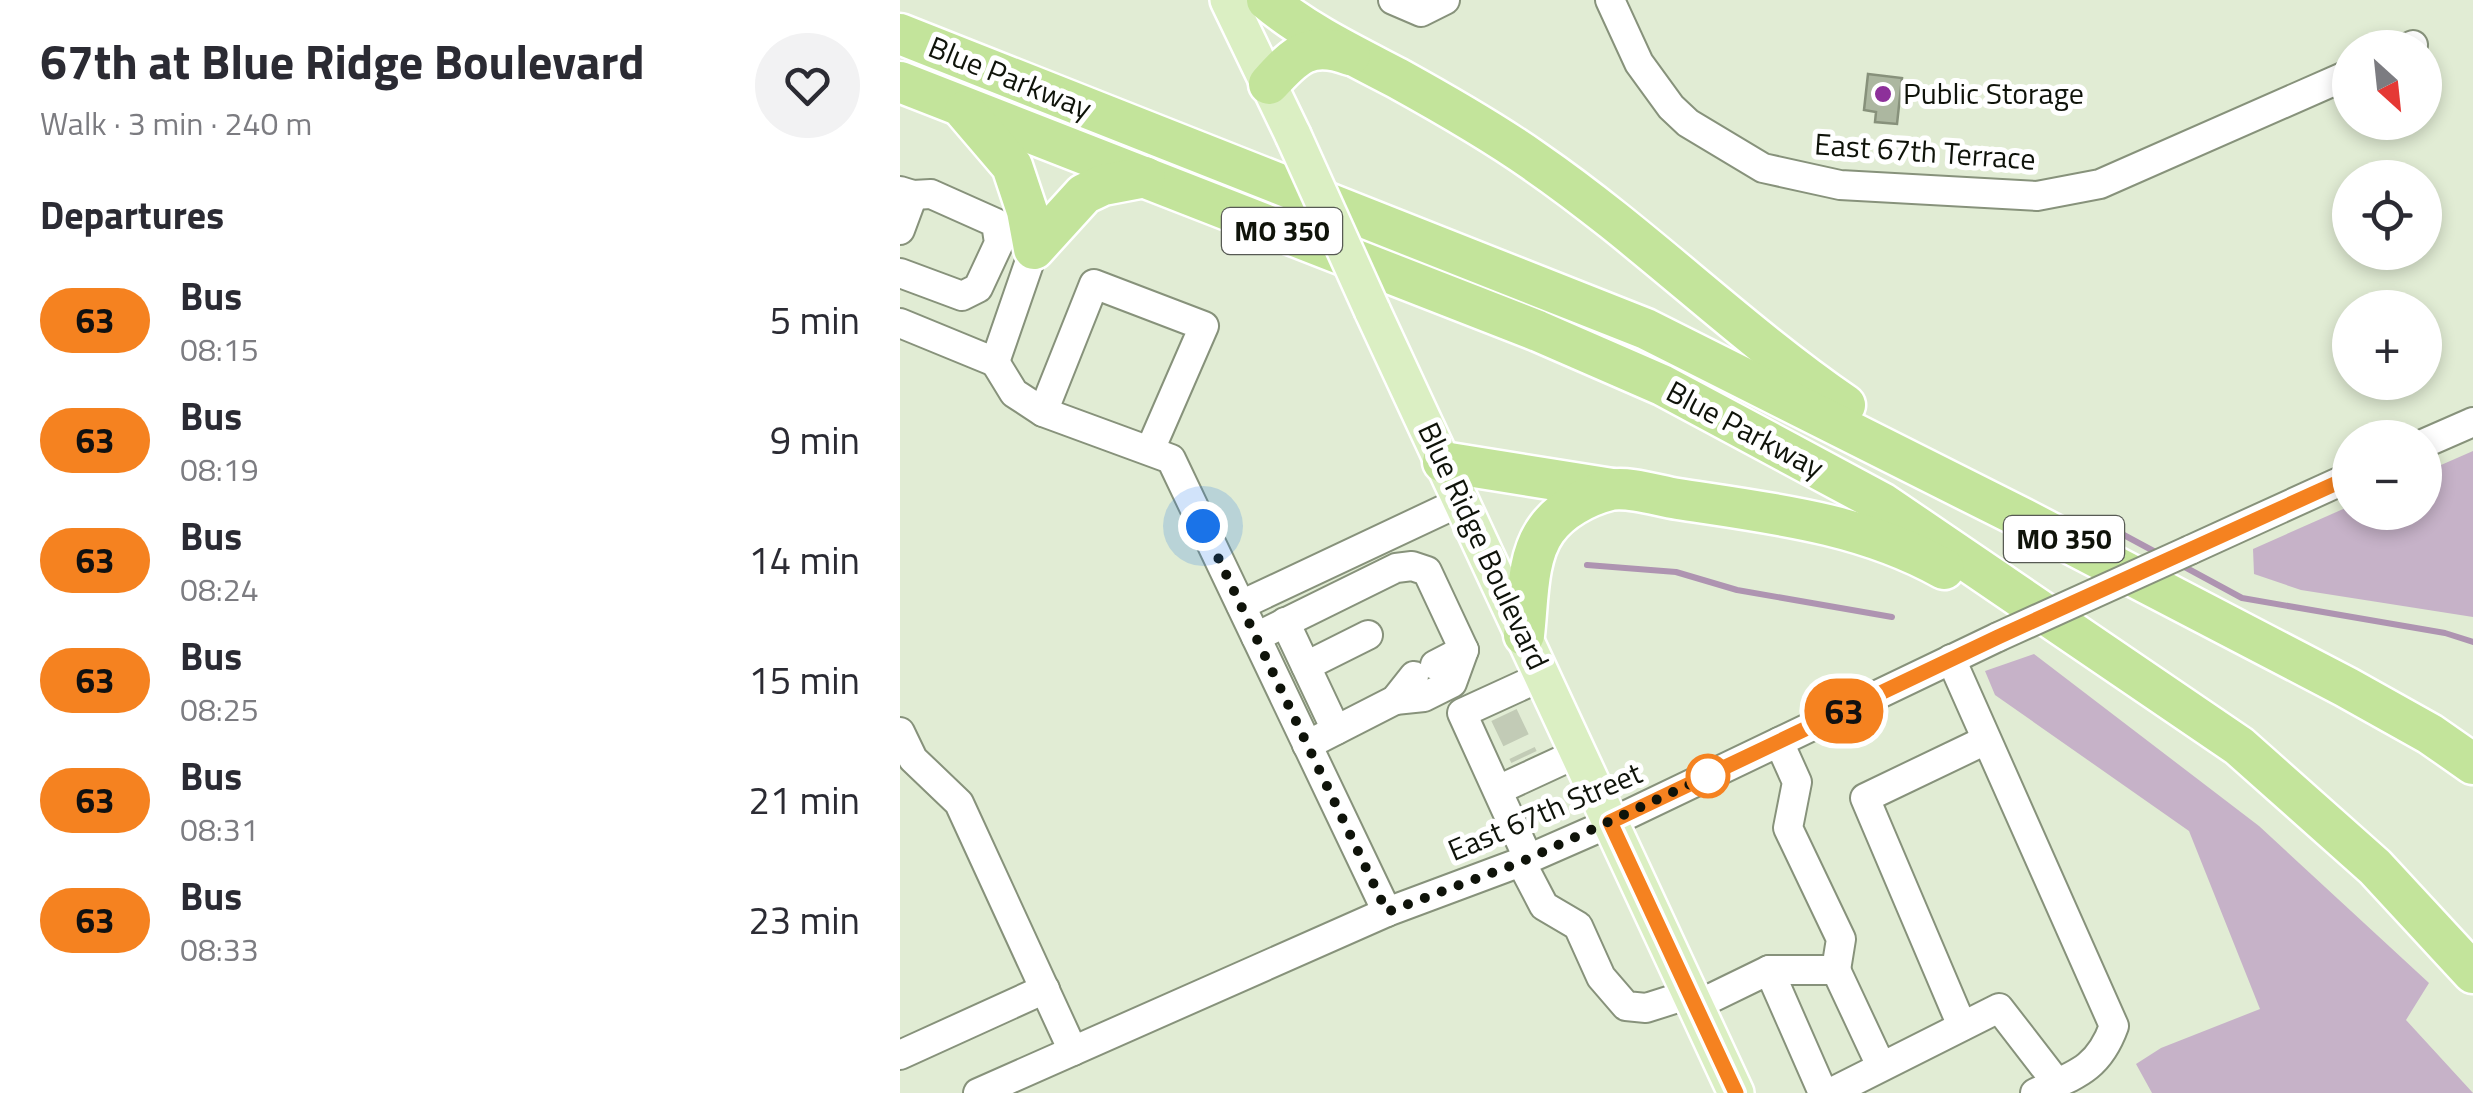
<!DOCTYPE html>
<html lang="en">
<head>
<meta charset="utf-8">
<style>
	body { margin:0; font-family:"Titillium Web",sans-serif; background:#f2f2f3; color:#2b2b33; height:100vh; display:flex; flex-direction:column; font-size:38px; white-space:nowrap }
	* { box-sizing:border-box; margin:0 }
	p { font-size:32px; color:#7c7c81 }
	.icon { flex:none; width:55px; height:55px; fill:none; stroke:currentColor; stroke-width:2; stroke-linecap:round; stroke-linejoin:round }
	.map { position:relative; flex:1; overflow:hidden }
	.sheet { display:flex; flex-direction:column; background:#fff; width:900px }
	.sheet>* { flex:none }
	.badge { padding:0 20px; border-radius:32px; font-size:35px; line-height:65px }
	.needle { width:65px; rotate:153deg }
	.fabs { position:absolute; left:1432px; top:30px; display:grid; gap:20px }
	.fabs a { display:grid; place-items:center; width:110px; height:110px; border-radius:50%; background:#fff; box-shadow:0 5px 15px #0003; font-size:50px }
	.you { position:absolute; width:50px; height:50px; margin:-25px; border:8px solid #fff; border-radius:50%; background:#1a73e8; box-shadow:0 0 0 15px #1a73e833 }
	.map>.badge { position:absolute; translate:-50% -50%; box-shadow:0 0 0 5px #fff }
	h2 { padding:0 40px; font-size:38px; line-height:90px }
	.round { display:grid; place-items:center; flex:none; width:105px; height:105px; border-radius:52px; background:#f2f2f3 }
	.headline { display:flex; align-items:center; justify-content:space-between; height:170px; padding:0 40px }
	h1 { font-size:48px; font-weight:700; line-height:75px }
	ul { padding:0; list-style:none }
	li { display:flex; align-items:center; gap:30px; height:120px; padding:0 40px }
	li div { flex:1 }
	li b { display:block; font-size:38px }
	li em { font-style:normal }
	li .badge { min-width:110px; font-weight:700; text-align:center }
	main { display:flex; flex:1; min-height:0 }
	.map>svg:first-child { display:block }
	.green { fill:#c6b2c8 }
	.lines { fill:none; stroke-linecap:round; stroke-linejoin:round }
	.stream { stroke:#ae94b1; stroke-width:6 }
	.building { fill:#acb7a0; stroke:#87917b; stroke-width:2.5 }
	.minor-tunnel { stroke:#c2cbb6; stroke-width:28; stroke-dasharray:28 14; stroke-linecap:butt }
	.minor-casing { stroke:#87927b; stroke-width:32 }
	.major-casing { stroke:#fff; stroke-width:40 }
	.highway-casing { stroke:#fff; stroke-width:45 }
	.minor { stroke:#fff; stroke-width:28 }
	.major { stroke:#dbefc3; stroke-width:35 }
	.highway { stroke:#c3e49b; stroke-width:40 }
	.minor-bridge-casing { stroke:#87927b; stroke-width:32; stroke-linecap:butt }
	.major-bridge-casing { stroke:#fff; stroke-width:40; stroke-linecap:butt }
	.minor-bridge { stroke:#fff; stroke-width:28 }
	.major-bridge { stroke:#dbefc3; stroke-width:35 }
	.line-casing { stroke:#fff; stroke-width:22 }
	.line { stroke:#f58220; stroke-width:15 }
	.walk { stroke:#0f130a; stroke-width:10; stroke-dasharray:0 18 }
	.poi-dot { fill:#8d309a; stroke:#fff; stroke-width:4 }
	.stop-dot { fill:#fff; stroke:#f58220; stroke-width:5 }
	.labels { text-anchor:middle; stroke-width:10; stroke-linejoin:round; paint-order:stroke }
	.shield { fill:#fff; stroke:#575a54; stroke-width:2.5 }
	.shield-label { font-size:28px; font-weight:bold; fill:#0f130a }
	.street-label { font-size:30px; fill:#0f130a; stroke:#fff }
	.poi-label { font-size:30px; fill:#0f130a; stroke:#fff; text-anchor:start }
</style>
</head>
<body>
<main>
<section class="sheet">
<div class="headline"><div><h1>67th at Blue Ridge Boulevard</h1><p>Walk · 3 min · 240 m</p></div><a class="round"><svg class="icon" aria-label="heart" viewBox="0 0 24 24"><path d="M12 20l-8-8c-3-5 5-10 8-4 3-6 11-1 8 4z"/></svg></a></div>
<h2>Departures</h2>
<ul>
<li><span class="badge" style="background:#f58220;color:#111">63</span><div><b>Bus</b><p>08:15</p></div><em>5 min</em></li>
<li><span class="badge" style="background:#f58220;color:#111">63</span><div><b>Bus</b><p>08:19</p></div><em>9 min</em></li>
<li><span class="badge" style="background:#f58220;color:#111">63</span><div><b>Bus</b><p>08:24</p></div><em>14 min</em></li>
<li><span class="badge" style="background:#f58220;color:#111">63</span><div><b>Bus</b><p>08:25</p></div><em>15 min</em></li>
<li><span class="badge" style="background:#f58220;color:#111">63</span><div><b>Bus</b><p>08:31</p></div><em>21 min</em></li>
<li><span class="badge" style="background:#f58220;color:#111">63</span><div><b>Bus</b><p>08:33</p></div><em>23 min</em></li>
</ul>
</section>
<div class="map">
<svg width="1573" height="1093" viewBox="0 0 1573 1093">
	<rect width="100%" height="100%" fill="#e1ecd4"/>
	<!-- green -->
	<g class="green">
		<path d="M1573,451V617L1401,590L1354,574L1353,549L1450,506V512H1525V472Z"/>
		<path d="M1134,654L1359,826L1529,983L1506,1020L1573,1093H1252L1236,1064L1261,1048L1360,1009L1289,831L1095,695L1085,671Z"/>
	</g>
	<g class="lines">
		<!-- stream -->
		<g class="stream">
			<path d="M1196,520L1261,555"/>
			<path d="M687,565L776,572L837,590L992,617"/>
			<path d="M1281,565L1342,598L1545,633L1573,642"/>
		</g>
	</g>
	<!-- building -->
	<path class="building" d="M968,74L1002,78L997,124L975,122L976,112L964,110Z"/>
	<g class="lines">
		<!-- minor-tunnel -->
		<path class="minor-tunnel" d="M604,715L624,757"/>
		<defs>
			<g id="minor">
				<path d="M493,0L521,12L545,0"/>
				<path d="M710,0L739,63L771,107L788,123L863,168L940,185L1137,196L1200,184L1450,74"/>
				<path d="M1507,48L1513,45"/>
				<path d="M0,191L13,195L0,230"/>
				<path d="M0,273L62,296L78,288L99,243L96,223L31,194L13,195"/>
				<path d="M0,323L95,362L134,249"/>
				<path d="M95,362L114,393L143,412L271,459L487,912"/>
				<path d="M143,412L194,284L304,326L250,450"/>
				<path d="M1525,443L1573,422"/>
				<path d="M1290,550L1450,477"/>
				<path d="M341,605L562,501"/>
				<path d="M385,622L436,730"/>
				<path d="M356,637L496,568L512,566L527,571L564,650L535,665"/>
				<path d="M1051,659L1214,1026C1198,1070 1175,1075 1135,1093"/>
				<path d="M406,666L468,635"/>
				<path d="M495,700L524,697L552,683L564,650"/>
				<path d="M0,732L13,759L59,803L173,1051"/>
				<path d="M879,742L897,782L888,828L941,939L936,970"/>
				<path d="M407,745L495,700L514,676"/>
				<path d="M598,790L678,753"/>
				<path d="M628,858L562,713L643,676"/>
				<path d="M621,862L644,906L678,926L701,977L726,1006L746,1008L790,994"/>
				<path d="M869,970L923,1093"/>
				<path d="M795,1006L869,970H936L981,1066"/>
				<path d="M1062,1026L965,798L1086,740"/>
				<path d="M0,1055L145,989"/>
				<path d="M78,1093L487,912L621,862L710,823L1098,637"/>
				<path d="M930,1093L1099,1008L1157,1083"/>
			</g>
			<g id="major">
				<path d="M328,0L393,135"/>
				<path d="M472,310L836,1093"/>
			</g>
			<g id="highway">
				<path d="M367,0C405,32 453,55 497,78C544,104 590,130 634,161C743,236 836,330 945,405"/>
				<path d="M0,34L746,329L1116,515L1446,687L1530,734L1573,764"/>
				<path d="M0,82L638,331L762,385L982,503L1339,746L1475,867L1573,973"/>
				<path d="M369,84C395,55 410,40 450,55"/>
				<path d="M65,111L112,166L127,211L134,249L184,194L203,185L245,177"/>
				<path d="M543,462L712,489"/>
				<path d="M624,635C628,602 626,558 646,530C660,510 686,496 710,490C729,486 758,496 778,499C870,513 962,523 1044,569"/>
			</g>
		</defs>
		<!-- minor casing -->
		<use href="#minor" class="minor-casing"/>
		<!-- major casing -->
		<use href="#major" class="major-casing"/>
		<!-- highway casing -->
		<use href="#highway" class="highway-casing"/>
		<!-- minor -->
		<use href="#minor" class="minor"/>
		<!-- major -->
		<use href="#major" class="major"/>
		<!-- highway -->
		<use href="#highway" class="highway"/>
		<defs>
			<path id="minor-bridge" d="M1098,637L1290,550"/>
			<path id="major-bridge" d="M393,135L472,310"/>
		</defs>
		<!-- minor-bridge casing -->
		<use href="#minor-bridge" class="minor-bridge-casing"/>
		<!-- major-bridge casing -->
		<use href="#major-bridge" class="major-bridge-casing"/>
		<!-- minor-bridge -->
		<use href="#minor-bridge" class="minor-bridge"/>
		<!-- major-bridge -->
		<use href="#major-bridge" class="major-bridge"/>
	</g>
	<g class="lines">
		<defs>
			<path id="line" d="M836,1093L710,822L1098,637L1450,477"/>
		</defs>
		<!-- line casing -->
		<use href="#line" class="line-casing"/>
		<!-- line -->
		<use href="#line" class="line"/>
		<!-- walk -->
		<path class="walk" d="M303,526L487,912L621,862L808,776"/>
	</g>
	<!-- markers -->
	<circle class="poi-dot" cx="983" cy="94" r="10"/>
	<circle class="stop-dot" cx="808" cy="776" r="20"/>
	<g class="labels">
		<!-- shield labels -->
		<g class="shield">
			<rect x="322" y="208" width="120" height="46" rx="8"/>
			<rect x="1104" y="516" width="120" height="46" rx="8"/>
		</g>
		<g class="shield-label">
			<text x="382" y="241">MO 350</text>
			<text x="1164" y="549">MO 350</text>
		</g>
		<!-- street labels -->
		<g class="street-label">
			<text transform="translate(110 78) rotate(22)" y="10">Blue Parkway</text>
			<text transform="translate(1025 152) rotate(4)" y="10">East 67th Terrace</text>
			<text transform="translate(845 430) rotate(28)" y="10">Blue Parkway</text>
			<text transform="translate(583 546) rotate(65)" y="10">Blue Ridge Boulevard</text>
			<text transform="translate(645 812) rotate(-23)" y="10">East 67th Street</text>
		</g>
		<!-- poi labels -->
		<g class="poi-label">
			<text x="1003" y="104">Public Storage</text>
		</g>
	</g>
</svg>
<div class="fabs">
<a><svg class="needle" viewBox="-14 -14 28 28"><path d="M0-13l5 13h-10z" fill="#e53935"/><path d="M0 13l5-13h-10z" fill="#7c7c81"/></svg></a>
<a><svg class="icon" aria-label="locate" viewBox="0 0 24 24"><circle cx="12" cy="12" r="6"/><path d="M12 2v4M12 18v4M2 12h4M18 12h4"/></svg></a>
<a>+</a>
<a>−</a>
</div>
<div class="you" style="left:303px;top:526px"></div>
<b class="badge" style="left:944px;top:711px;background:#f58220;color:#111">63</b>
</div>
</main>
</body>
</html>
